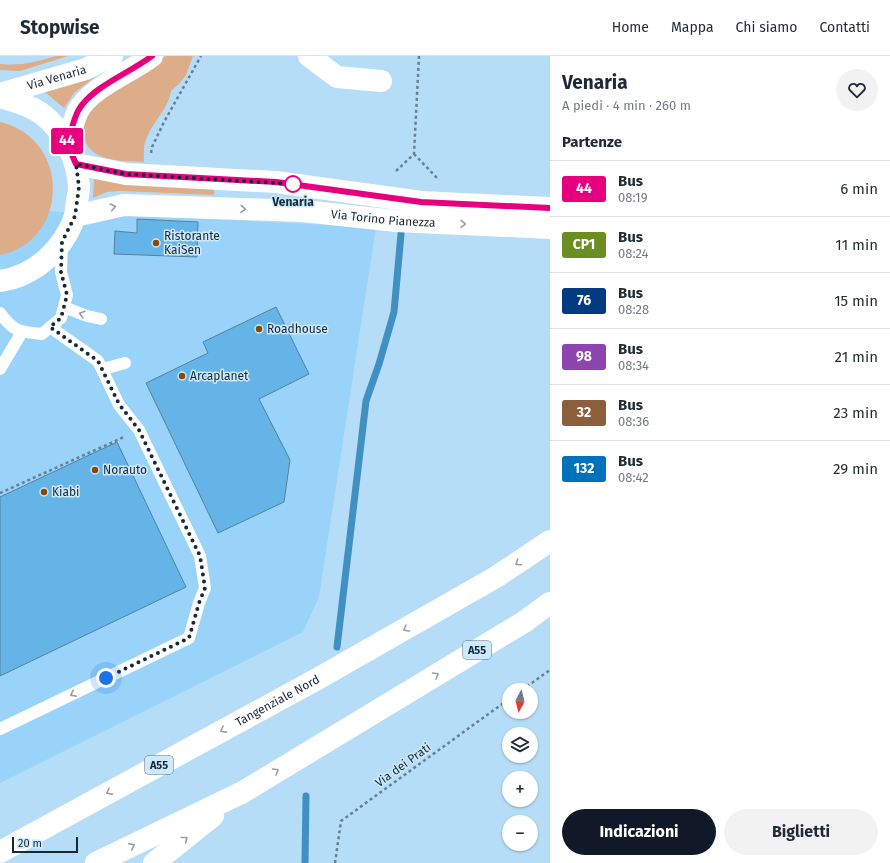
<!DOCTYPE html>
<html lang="it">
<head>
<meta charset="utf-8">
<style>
	body { margin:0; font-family:"Fira Sans",sans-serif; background:#f2f2f3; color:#1f2937; height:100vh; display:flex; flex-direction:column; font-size:15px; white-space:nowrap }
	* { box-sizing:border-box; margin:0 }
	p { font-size:13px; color:#747a83 }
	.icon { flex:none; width:22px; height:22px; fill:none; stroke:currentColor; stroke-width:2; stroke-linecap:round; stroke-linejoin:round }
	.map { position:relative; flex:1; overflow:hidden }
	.drawer { display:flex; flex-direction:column; background:#fff; width:340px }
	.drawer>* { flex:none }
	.badge { padding:0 8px; border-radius:3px; font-size:14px; line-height:26px }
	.needle { width:26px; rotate:187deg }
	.controls { position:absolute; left:502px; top:627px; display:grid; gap:8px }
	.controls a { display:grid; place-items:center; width:36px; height:36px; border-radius:50%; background:#fff; box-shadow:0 1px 3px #0004; font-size:20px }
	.scale { position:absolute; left:12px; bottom:10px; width:66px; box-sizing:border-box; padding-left:4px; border:2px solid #162936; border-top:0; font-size:11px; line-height:14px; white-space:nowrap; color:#162936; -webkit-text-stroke:3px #cce9fd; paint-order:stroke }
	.you { position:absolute; width:20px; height:20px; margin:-10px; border:3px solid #fff; border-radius:50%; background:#1a73e8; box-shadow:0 0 0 6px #1a73e833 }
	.map>.badge { position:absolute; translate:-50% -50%; box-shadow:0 0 0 2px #fff }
	h2 { padding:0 12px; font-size:15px; line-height:36px }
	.round { display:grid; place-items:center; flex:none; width:42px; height:42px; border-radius:21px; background:#f2f2f3 }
	.overview { display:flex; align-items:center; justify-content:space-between; height:68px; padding:0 12px }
	h1 { font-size:19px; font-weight:700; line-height:30px }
	.cta { display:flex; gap:8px; margin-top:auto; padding:8px 12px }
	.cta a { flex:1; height:46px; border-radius:24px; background:#111827; color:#fff; font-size:16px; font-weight:700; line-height:46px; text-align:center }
	.cta a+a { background:#f2f2f3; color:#1f2937 }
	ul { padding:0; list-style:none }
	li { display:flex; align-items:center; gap:12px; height:56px; padding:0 12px; border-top:1px solid #e0e1e3 }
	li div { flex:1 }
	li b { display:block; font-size:15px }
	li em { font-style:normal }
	li .badge { min-width:44px; font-weight:700; text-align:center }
	header { display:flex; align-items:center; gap:24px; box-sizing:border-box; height:56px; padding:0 20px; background:#fff; border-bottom:1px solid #e0e1e3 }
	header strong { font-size:19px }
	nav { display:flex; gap:22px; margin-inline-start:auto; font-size:14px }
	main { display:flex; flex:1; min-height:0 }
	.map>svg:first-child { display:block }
	.built { fill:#9ad3f9 }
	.green { fill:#ddac88 }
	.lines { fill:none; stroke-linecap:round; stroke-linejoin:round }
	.stream { stroke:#4091c2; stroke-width:7 }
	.building { fill:#65b4e8; stroke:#53819f }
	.path { stroke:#648094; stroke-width:2.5; stroke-dasharray:3 3; stroke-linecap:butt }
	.lane { stroke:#fff; stroke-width:12 }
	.street { stroke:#fff; stroke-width:22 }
	.secondary { stroke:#fff; stroke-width:22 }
	.highway { stroke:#fff; stroke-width:22 }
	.oneway { stroke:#969fa5 }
	.line-casing { stroke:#fff; stroke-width:9 }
	.line { stroke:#e6007e; stroke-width:6 }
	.walk { stroke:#162936; stroke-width:4; stroke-dasharray:0 7.2 }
	.stop-dot { fill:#fff; stroke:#e6007e; stroke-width:2 }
	.poi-dot { fill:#854806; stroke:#cce9fd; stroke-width:1.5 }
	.labels { text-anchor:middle; stroke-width:3; stroke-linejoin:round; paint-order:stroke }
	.shield { fill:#cce9fd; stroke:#4d6372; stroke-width:1 }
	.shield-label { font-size:11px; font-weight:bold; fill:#162936 }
	.street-label { font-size:12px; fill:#162936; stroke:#cce9fd }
	.stop-label { font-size:12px; font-weight:bold; fill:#162936; stroke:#cce9fd }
	.poi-label { font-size:12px; fill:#162936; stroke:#cce9fd; text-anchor:start }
</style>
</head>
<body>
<header>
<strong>Stopwise</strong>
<nav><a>Home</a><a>Mappa</a><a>Chi siamo</a><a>Contatti</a></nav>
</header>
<main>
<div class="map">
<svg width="550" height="807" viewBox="0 0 550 807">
	<rect width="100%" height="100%" fill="#b6ddf8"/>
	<!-- built -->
	<path class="built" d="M0,153L376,171L319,541L303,576L0,727Z"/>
	<!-- green -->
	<g class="green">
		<path d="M56,0H68L20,15L0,14V8C21,10 36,6 56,0Z"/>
		<path d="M166,0H193L186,19L179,28L171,35C168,54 152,66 146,84C143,91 144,99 144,106C131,105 116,106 103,101C79,92 79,69 91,50Z"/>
		<path d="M96,20L74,37L64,52L45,36Z"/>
		<path d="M0,66C71,82 70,185 0,199Z"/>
		<path d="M94,123L117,127L214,132V139L120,135L107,136L93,142Z"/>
	</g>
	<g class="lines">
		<!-- stream -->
		<g class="stream">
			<path d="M337,591L366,345L379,308L394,256L401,178"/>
			<path d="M305,807L306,740"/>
		</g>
	</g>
	<!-- building -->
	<g class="building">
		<path d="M137,163L198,166L197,201L114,198L115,175L137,177Z"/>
		<path d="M276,251L309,318L259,343L290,404L284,446L218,477L146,327L208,297L203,286Z"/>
		<path d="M117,386L186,531L0,620V441Z"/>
	</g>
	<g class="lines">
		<!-- path -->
		<g class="path">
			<path d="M151,97L152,91L164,66L201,0"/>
			<path d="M414,98L439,124"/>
			<path d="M396,115L414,98L419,0"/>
			<path d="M0,437L124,381"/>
			<path d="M522,634L550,614"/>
			<path d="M335,807L341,765L509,643"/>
		</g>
		<!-- lane -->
		<g class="lane">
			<path d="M64,251L87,260L101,263"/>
			<path d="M0,257C14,276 20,276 42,278L61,262L67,239L61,216L62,187"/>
			<path d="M0,313L22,276"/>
			<path d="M103,313L125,307"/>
			<path d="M0,673L189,582L199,547L205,532L200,500L139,374L119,349L98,305L50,271"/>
		</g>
		<!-- street -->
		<path class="street" d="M309,0L337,21L381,25"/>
		<!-- secondary -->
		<g class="secondary">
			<path id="s1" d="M0,38L86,13L112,0"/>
			<path d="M0,41C18,46 36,51 49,64C67,82 77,105 79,130C79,135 78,140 77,145C76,150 76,155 75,160C64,193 35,220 0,225"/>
			<path d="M67,87C71,77 73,65 78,55C91,31 130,17 152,0"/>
			<path d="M76,108L126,118L276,126L421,146L550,152"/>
			<path id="s2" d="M75,160L124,149L303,155L396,165L550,172"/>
		</g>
		<!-- highway -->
		<g class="highway">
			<path id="s3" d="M0,796L319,622L496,521L550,485"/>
			<path d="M96,807L243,736L524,566L550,547"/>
			<path d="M154,807L213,760"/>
		</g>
	</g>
	<!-- one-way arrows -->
	<defs><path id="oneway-chevron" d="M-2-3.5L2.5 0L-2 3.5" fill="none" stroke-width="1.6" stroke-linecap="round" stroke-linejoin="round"/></defs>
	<g class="oneway">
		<use href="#oneway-chevron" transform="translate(113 151) rotate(-12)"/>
		<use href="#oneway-chevron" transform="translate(243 153) rotate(2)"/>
		<use href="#oneway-chevron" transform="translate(463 168) rotate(3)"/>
		<use href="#oneway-chevron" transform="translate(82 258) rotate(-162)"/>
		<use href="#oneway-chevron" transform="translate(518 507) rotate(146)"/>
		<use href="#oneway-chevron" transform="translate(406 573) rotate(150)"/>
		<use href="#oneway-chevron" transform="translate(436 619) rotate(-31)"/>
		<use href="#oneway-chevron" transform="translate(73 638) rotate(154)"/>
		<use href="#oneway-chevron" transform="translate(223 674) rotate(151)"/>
		<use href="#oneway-chevron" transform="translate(276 715) rotate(-31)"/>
		<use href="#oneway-chevron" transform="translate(109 736) rotate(151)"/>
		<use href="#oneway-chevron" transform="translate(185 783) rotate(-39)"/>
		<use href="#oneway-chevron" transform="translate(132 790) rotate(-26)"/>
	</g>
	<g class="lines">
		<defs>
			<path id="line" d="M152,0C130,17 91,31 78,55C73,65 71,77 67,87L76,108L126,118L276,126L421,146L550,152"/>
		</defs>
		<!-- line casing -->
		<use href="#line" class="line-casing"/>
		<!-- line -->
		<use href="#line" class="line"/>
		<!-- walk -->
		<path class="walk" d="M106,622L189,582L199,547L205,532L200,500L139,374L119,348L98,305L50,271L61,262L67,239L61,216L62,186L75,160L79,131L76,108L126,118L293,128"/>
	</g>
	<!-- markers -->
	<circle class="stop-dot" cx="293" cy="128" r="8"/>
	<g class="poi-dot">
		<circle cx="156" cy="187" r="4"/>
		<circle cx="259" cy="273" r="4"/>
		<circle cx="182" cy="320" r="4"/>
		<circle cx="95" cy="414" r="4"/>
		<circle cx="44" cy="436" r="4"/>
	</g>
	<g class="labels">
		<!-- shield labels -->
		<g class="shield">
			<rect x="463" y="585" width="28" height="18" rx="3"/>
			<rect x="145" y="700" width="28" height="18" rx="3"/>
		</g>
		<g class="shield-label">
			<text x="477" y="598">A55</text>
			<text x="159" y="713">A55</text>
		</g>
		<!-- street labels -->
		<g class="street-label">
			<text dy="4" stroke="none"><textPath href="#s1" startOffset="59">Via Venaria</textPath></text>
			<text dy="4" stroke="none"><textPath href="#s2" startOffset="310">Via Torino Pianezza</textPath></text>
			<text dy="4" stroke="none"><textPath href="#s3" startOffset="316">Tangenziale Nord</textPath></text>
			<text transform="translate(403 709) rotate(-36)" y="4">Via dei Prati</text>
		</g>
		<!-- stop labels -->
		<g class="stop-label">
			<text x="293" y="150">Venaria</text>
		</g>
		<!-- poi labels -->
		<g class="poi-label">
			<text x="164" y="184">Ristorante<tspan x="164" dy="14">KaiSen</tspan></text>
			<text x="267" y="277">Roadhouse</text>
			<text x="190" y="324">Arcaplanet</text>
			<text x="103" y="418">Norauto</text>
			<text x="52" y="440">Kiabi</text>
		</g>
	</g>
</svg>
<div class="controls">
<a><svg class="needle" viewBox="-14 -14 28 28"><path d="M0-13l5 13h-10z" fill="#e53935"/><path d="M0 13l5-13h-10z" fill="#747a83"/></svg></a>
<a><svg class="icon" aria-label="layers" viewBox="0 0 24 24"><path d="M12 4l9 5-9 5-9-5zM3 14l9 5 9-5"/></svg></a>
<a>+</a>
<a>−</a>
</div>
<div class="scale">20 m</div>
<div class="you" style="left:106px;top:622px"></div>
<b class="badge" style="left:67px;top:85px;background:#e6007e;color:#fff">44</b>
</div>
<section class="drawer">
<div class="overview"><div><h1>Venaria</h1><p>A piedi · 4 min · 260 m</p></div><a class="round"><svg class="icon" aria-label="heart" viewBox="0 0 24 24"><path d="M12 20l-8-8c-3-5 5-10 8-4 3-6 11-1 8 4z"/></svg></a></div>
<h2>Partenze</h2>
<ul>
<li><span class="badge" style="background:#e6007e;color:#fff">44</span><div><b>Bus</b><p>08:19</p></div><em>6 min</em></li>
<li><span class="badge" style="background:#6b8e23;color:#fff">CP1</span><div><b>Bus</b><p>08:24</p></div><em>11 min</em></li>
<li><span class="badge" style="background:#003b80;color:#fff">76</span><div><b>Bus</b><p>08:28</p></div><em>15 min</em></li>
<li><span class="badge" style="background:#8e44ad;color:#fff">98</span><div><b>Bus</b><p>08:34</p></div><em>21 min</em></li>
<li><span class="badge" style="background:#8b5e3c;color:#fff">32</span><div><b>Bus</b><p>08:36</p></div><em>23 min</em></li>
<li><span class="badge" style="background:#0072bc;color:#fff">132</span><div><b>Bus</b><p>08:42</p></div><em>29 min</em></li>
</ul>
<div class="cta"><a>Indicazioni</a><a>Biglietti</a></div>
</section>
</main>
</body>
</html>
